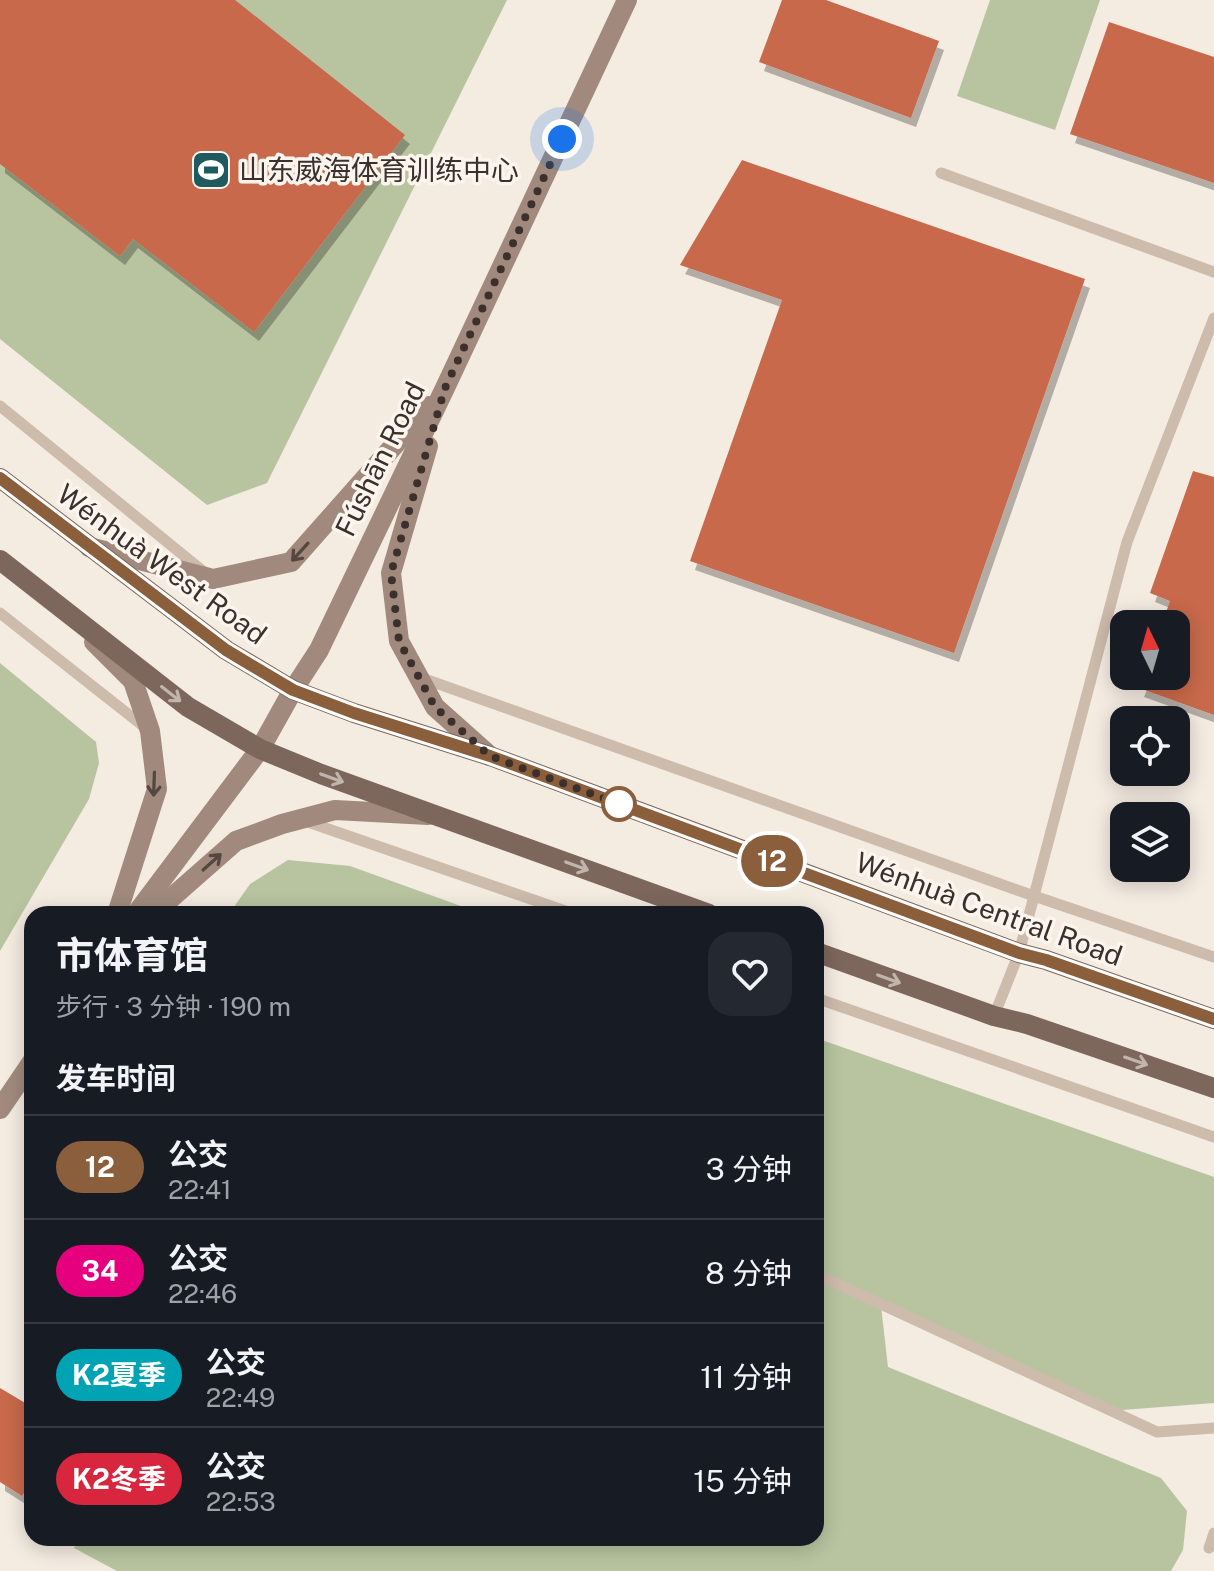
<!DOCTYPE html>
<html lang="zh">
<head>
<meta charset="utf-8">
<style>
	body { margin:0; font-family:"Public Sans","Noto Sans SC",sans-serif; background:#242831; color:#f1f3f6; height:100vh; display:flex; flex-direction:column; font-size:30px; white-space:nowrap }
	* { box-sizing:border-box; margin:0 }
	p { font-size:26px; color:#9ea1a6 }
	.icon { flex:none; width:44px; height:44px; fill:none; stroke:currentColor; stroke-width:2; stroke-linecap:round; stroke-linejoin:round }
	.map { position:relative; flex:1; overflow:hidden }
	.drawer { position:absolute; left:24px; top:906px; width:800px; height:640px; display:flex; flex-direction:column; background:#171b24; border-radius:24px; box-shadow:0 4px 20px #0003 }
	.drawer>* { flex:none }
	.badge { padding:0 16px; border-radius:26px; font-size:28px; line-height:52px }
	.needle { width:52px; rotate:355deg }
	.controls { position:absolute; left:1110px; top:610px; display:grid; gap:16px }
	.controls a { display:grid; place-items:center; width:80px; height:80px; border-radius:16px; background:#171b24; box-shadow:0 4px 20px #0003; font-size:40px }
	.you { position:absolute; width:40px; height:40px; margin:-20px; border:6px solid #fff; border-radius:50%; background:#1a73e8; box-shadow:0 0 0 12px #1a73e833 }
	.map>.badge { position:absolute; translate:-50% -50%; box-shadow:0 0 0 4px #fff }
	h2 { padding:0 32px; font-size:30px; line-height:72px }
	.round { display:grid; place-items:center; flex:none; width:84px; height:84px; border-radius:24px; background:#242831 }
	.overview { display:flex; align-items:center; justify-content:space-between; height:136px; padding:0 32px }
	h1 { font-size:38px; font-weight:700; line-height:60px }
	ul { padding:0; list-style:none }
	li { display:flex; align-items:center; gap:24px; height:104px; padding:0 32px; border-top:2px solid #363941 }
	li div { flex:1 }
	li b { display:block; font-size:30px }
	li em { font-style:normal }
	li .badge { min-width:88px; font-weight:700; text-align:center }
	.map>svg:first-child { display:block }
	.green { fill:#b8c4a0 }
	.building { fill:#c8694b; filter:url(#shadow) }
	.lines { fill:none; stroke-linecap:round; stroke-linejoin:round }
	.lane { stroke:#cdbbac; stroke-width:11 }
	.secondary { stroke:#a18a7d; stroke-width:20 }
	.primary { stroke:#7d675c; stroke-width:20 }
	.oneway { stroke:#544640 }
	.oneway2 { stroke:#c2b5ac }
	.line-casing { stroke:#fff; stroke-width:18 }
	.line { stroke:#8b5e3c; stroke-width:12 }
	.walk { stroke:#3b302b; stroke-width:8; stroke-dasharray:0 14.4 }
	.stop-dot { fill:#fff; stroke:#8b5e3c; stroke-width:4 }
	.labels { text-anchor:middle; stroke-width:7; stroke-linejoin:round; paint-order:stroke }
	.poi-label { font-size:28px; fill:#3b302b; stroke:#fbf5ee; text-anchor:start }
	.street-label { font-size:28px; fill:#3b302b; stroke:#fbf5ee }
</style>
</head>
<body>
<div class="map">
<svg width="1214" height="1571" viewBox="0 0 1214 1571">
	<defs>
		<filter id="shadow"><feDropShadow dx="5" dy="9" stdDeviation="0" flood-color="#0004"/></filter>
	</defs>
	<rect width="100%" height="100%" fill="#f4ebe1"/>
	<!-- green -->
	<g class="green">
		<path d="M0,0H507L267,483L207,505L0,339Z"/>
		<path d="M990,0H1100L1055,130L957,96Z"/>
		<path d="M0,663L96,742L99,763L89,799L0,951Z"/>
		<path d="M288,860L350,866L483,914H229L250,884Z"/>
		<path d="M816,1038L1214,1177V1403L1122,1410L881,1306L888,1367L1161,1478L1187,1511L1183,1550L1171,1571H117L74,1548L79,1538H816Z"/>
	</g>
	<!-- building -->
	<g class="building">
		<path d="M0,0H235L405,135L254,332L133,239L120,256L0,164Z"/>
		<path d="M782,0H826L939,41L911,118L759,62Z"/>
		<path d="M1109,22L1214,57V183L1070,134Z"/>
		<path d="M742,160L1085,279L954,653L690,561L782,300L680,265Z"/>
		<path d="M1193,471L1214,477V715L1139,688L1144,676H1176V624H1162L1170,601L1150,593Z"/>
		<path d="M0,1388L32,1407V1481L22,1496L0,1482Z"/>
	</g>
	<g class="lines">
		<!-- lane -->
		<g class="lane">
			<path d="M941,173L1214,272"/>
			<path d="M0,406L204,572"/>
			<path d="M0,613L147,729"/>
			<path d="M419,677L1034,896L1214,957"/>
			<path d="M305,821L574,914"/>
			<path d="M816,998L1214,1137"/>
			<path d="M994,1016L1019,953L1127,542L1214,318"/>
			<path d="M816,1274L1157,1432L1214,1428"/>
			<path d="M1209,1548L1214,1533"/>
		</g>
		<!-- secondary -->
		<g class="secondary">
			<path d="M428,446L391,573L399,641L435,707L490,756"/>
			<path d="M89,547L213,579L291,562L429,406"/>
			<path d="M94,642L133,681L150,731L157,789L117,914"/>
			<path d="M136,914L260,749L293,690L319,650L445,388L627,0"/>
			<path d="M153,914L236,841L282,824L335,810L428,815"/>
			<path d="M0,1109L32,1062"/>
		</g>
		<!-- primary -->
		<g class="primary">
			<path d="M0,478L226,650L293,690L354,713L490,756L1019,953L1046,960L1214,1019"/>
			<path d="M0,560L188,707L260,749L321,774L709,914"/>
			<path d="M816,952L994,1016L1027,1024L1214,1088"/>
		</g>
	</g>
	<!-- one-way arrows -->
	<defs><path id="oneway-shaft" d="M-6 0H5M1.5-3L5.5 0L1.5 3" fill="none" stroke-width="1.6" stroke-linecap="round" stroke-linejoin="round" transform="scale(2)"/></defs>
	<g class="oneway">
		<use href="#oneway-shaft" transform="translate(300 552) rotate(132)"/>
		<use href="#oneway-shaft" transform="translate(154 784) rotate(92)"/>
		<use href="#oneway-shaft" transform="translate(212 862) rotate(-42)"/>
	</g>
	<g class="oneway2">
		<use href="#oneway-shaft" transform="translate(171 694) rotate(38)"/>
		<use href="#oneway-shaft" transform="translate(332 778) rotate(20)"/>
		<use href="#oneway-shaft" transform="translate(577 866) rotate(20)"/>
		<use href="#oneway-shaft" transform="translate(889 979) rotate(20)"/>
		<use href="#oneway-shaft" transform="translate(1136 1061) rotate(19)"/>
	</g>
	<g class="lines">
		<defs>
			<path id="line" d="M0,478L226,650L293,690L354,713L490,756L1019,953L1046,960L1214,1019"/>
		</defs>
		<!-- line casing -->
		<use href="#line" class="line-casing"/>
		<!-- line -->
		<use href="#line" class="line"/>
		<!-- walk -->
		<path class="walk" d="M562,139L445,388L391,573L399,641L435,707L490,756L619,804"/>
	</g>
	<!-- icons -->
	<defs>
		<symbol id="stadium-square" viewBox="-11 -11 22 22"><rect x="-9" y="-9" width="18" height="18" rx="4" fill="#1f5a5e" stroke="#fbf5ee"/><path d="M0-5a6.5 5 0 1 0 0 10a6.5 5 0 1 0 0-10ZM-3.5-1.8h7v3.6h-7Z" fill="#fff"/></symbol>
	</defs>
	<g fill-rule="evenodd">
		<use href="#stadium-square" x="189" y="148" width="44" height="44"/>
	</g>
	<!-- markers -->
	<circle class="stop-dot" cx="619" cy="804" r="16"/>
	<g class="labels">
		<!-- poi labels -->
		<g class="poi-label">
			<text x="239" y="180">山东威海体育训练中心</text>
		</g>
		<!-- street labels -->
		<g class="street-label">
			<text transform="translate(380 459) rotate(-64)" y="10">Fúshān Road</text>
			<text transform="translate(162 564) rotate(36)" y="10">Wénhuà West Road</text>
			<text transform="translate(989 909) rotate(20)" y="10">Wénhuà Central Road</text>
		</g>
	</g>
</svg>
<div class="controls">
<a><svg class="needle" viewBox="-14 -14 28 28"><path d="M0-13l5 13h-10z" fill="#e53935"/><path d="M0 13l5-13h-10z" fill="#9ea1a6"/></svg></a>
<a><svg class="icon" aria-label="locate" viewBox="0 0 24 24"><circle cx="12" cy="12" r="6"/><path d="M12 2v4M12 18v4M2 12h4M18 12h4"/></svg></a>
<a><svg class="icon" aria-label="layers" viewBox="0 0 24 24"><path d="M12 4l9 5-9 5-9-5zM3 14l9 5 9-5"/></svg></a>
</div>
<div class="you" style="left:562px;top:139px"></div>
<b class="badge" style="left:772px;top:861px;background:#8b5e3c;color:#fff">12</b>
<section class="drawer">
<div class="overview"><div><h1>市体育馆</h1><p>步行 · 3 分钟 · 190 m</p></div><a class="round"><svg class="icon" aria-label="heart" viewBox="0 0 24 24"><path d="M12 20l-8-8c-3-5 5-10 8-4 3-6 11-1 8 4z"/></svg></a></div>
<h2>发车时间</h2>
<ul>
<li><span class="badge" style="background:#8b5e3c;color:#fff">12</span><div><b>公交</b><p>22:41</p></div><em>3 分钟</em></li>
<li><span class="badge" style="background:#e6007e;color:#fff">34</span><div><b>公交</b><p>22:46</p></div><em>8 分钟</em></li>
<li><span class="badge" style="background:#00a3b4;color:#fff">K2夏季</span><div><b>公交</b><p>22:49</p></div><em>11 分钟</em></li>
<li><span class="badge" style="background:#d7263d;color:#fff">K2冬季</span><div><b>公交</b><p>22:53</p></div><em>15 分钟</em></li>
</ul>
</section>
</div>
</body>
</html>
